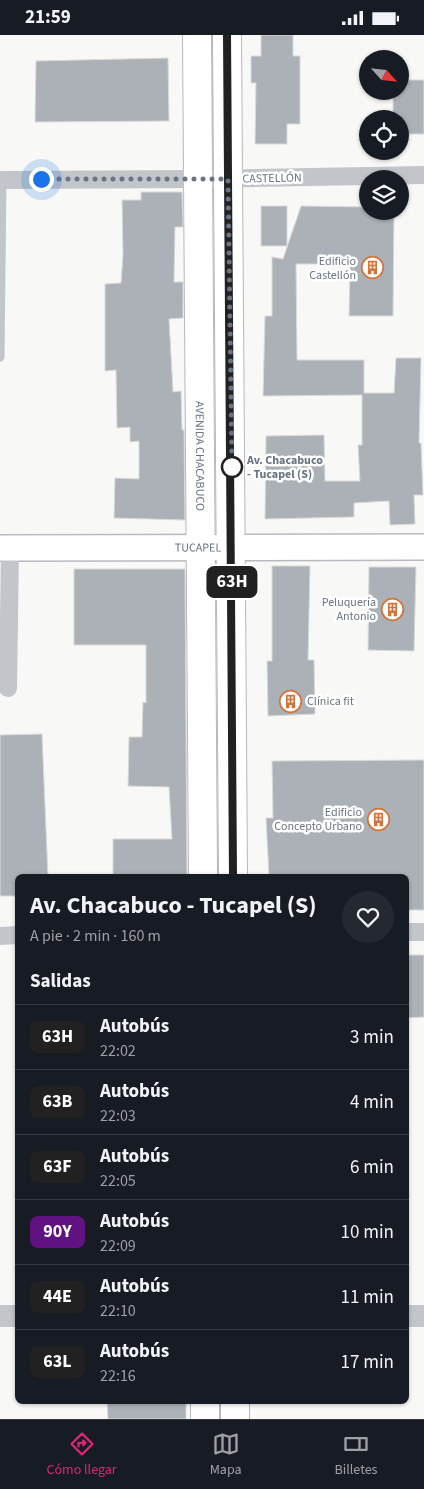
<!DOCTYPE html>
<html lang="es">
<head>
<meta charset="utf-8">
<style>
	body { margin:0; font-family:"Source Sans 3",sans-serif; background:#242831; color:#f1f3f6; height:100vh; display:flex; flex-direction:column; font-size:19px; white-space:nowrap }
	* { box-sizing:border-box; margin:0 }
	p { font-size:16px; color:#9ea1a6 }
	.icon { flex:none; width:28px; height:28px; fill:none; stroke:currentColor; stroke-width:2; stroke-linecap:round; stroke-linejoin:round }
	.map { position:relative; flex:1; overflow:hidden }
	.drawer { position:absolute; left:15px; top:839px; width:394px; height:530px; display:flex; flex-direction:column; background:#171b24; border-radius:8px; box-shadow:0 1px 4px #0004 }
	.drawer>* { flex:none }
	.badge { padding:0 10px; border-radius:8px; font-size:18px; line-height:32px }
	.needle { width:32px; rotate:117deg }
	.controls { position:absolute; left:359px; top:15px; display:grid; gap:10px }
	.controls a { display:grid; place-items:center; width:50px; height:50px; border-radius:50%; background:#171b24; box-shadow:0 1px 4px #0004; font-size:25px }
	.you { position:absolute; width:25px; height:25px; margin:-12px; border:4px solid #fff; border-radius:50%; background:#1a73e8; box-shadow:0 0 0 8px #1a73e833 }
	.map>.badge { position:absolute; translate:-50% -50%; box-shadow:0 0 0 2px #fff }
	h2 { padding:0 15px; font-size:19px; line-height:45px }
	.round { display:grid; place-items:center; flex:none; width:52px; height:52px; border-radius:26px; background:#242831 }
	.headline { display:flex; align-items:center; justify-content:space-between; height:85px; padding:0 15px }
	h1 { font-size:24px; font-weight:700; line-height:38px }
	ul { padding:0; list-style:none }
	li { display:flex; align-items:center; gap:15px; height:65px; padding:0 15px; border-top:1px solid #363941 }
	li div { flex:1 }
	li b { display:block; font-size:19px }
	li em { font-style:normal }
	li .badge { min-width:55px; font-weight:700; text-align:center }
	.status { display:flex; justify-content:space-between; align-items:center; height:35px; padding:0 25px; background:#171b24; direction:ltr }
	.status svg { height:14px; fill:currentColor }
	.tabs { display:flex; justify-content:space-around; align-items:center; height:70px; border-top:1px solid #363941; background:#171b24; font-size:14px; color:#9ea1a6 }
	.tabs a { display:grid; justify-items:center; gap:2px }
	.tabs .selected { color:#db2777 }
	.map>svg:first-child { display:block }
	.green { fill:#d9ded7 }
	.building { fill:#acb1b8; stroke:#d9dad8 }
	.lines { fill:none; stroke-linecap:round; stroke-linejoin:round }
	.secondary-casing { stroke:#b7babf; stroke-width:28 }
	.primary-casing { stroke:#b6b8bd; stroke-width:30 }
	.service { stroke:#c2c5c9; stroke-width:9 }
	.minor { stroke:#c2c5c9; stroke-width:18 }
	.tertiary { stroke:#c2c5c9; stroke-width:22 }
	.secondary { stroke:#fff; stroke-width:25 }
	.primary { stroke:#fff; stroke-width:28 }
	.line-casing { stroke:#fff; stroke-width:11 }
	.line { stroke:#212121; stroke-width:8 }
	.walk { stroke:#6a7484; stroke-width:5; stroke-dasharray:0 9 }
	.stop-dot { fill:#fff; stroke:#212121; stroke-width:2.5 }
	.labels { text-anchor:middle; stroke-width:5; stroke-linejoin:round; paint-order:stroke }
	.street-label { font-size:12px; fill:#6a7484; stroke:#fff }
	.poi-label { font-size:12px; fill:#6a7484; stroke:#fff; text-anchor:end }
	.stop-label { font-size:12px; font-weight:bold; fill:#6a7484; stroke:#fff; text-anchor:start }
</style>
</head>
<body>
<div class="status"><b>21:59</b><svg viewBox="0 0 49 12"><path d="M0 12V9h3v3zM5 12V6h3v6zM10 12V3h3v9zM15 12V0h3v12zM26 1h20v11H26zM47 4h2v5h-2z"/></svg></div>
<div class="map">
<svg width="424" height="1384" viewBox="0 0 424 1384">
	<rect width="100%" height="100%" fill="#f8f8f6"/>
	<!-- green -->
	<path class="green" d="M209,0H215L214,106H211Z"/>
	<!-- building -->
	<g class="building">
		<path d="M261,0H293V21H300V89H287V109H255L256,48H251V21H261Z"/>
		<path d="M168,23L169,86L35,87L36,26Z"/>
		<path d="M400,45H424V99H400V84H393V56H400Z"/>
		<path d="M141,157H182L183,192H175L174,247H183V283L169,284L173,357L181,356L182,395H184L185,485L114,483L115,443L139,444V406L130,407V392L117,393L116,335L105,336V249L121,248L123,219L122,165H141Z"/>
		<rect x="261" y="171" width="26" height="40"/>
		<path d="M301,171L368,172V176H394L393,281H349L350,229H296L297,325H364V358H394L396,323H421L419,408H421L423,460H414L415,489L390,490L389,466L354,468V482L265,484L266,401L324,400L325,446H360L358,410H362V360L263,361L265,281H272V222L283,224Z"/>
		<path d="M272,531H310L308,625H314L315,679L268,681L267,626H272Z"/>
		<path d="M369,532H416L414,616L368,615Z"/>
		<path d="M74,534H185L187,841H113V804H172L169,752L128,751L129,702H142L143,667L146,668V610H74Z"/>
		<path d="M42,699L48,841H18V861H0V700Z"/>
		<path d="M424,725V875H406V841H269L266,783H273L272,726Z"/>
		<path d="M406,920H424V982L406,983Z"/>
		<path d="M107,1366H186V1384H108Z"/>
	</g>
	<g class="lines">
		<defs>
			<g id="secondary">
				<path id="s1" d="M0,513L424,512"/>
			</g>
			<g id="primary">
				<path id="s2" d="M197,0L203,841"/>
				<path d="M227,0L233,841"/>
				<path d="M205,1366V1384"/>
				<path d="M235,1366V1384"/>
			</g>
		</defs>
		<!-- secondary casing -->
		<use href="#secondary" class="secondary-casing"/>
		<!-- primary casing -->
		<use href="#primary" class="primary-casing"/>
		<!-- service -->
		<path class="service" d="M0,322L2,145"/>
		<!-- minor -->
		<g class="minor">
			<path d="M0,145L198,144L424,140"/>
			<path d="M8,653L10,513"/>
			<path d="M406,897H424"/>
			<path d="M0,901L18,900"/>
		</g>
		<!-- tertiary -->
		<g class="tertiary">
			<path d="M0,1281H18"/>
			<path d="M406,1281H424"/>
		</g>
		<!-- secondary -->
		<use href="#secondary" class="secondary"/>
		<!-- primary -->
		<use href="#primary" class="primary"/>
	</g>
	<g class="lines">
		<defs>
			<path id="line" d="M227,0L233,841"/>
		</defs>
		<!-- line casing -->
		<use href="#line" class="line-casing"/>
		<!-- line -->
		<use href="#line" class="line"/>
		<!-- walk -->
		<path class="walk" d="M41,144H228L232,432"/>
	</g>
	<!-- icons -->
	<defs>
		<symbol id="building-ring" viewBox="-11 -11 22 22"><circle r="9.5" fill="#fff" stroke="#d3753a" stroke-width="1.5"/><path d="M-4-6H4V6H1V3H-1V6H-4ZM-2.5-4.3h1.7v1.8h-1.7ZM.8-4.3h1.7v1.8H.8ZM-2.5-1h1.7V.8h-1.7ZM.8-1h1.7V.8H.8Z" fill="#d3753a"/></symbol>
	</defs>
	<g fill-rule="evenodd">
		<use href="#building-ring" x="360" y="220" width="25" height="25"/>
		<use href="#building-ring" x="380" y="562" width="25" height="25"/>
		<use href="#building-ring" x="278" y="654" width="25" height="25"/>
		<use href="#building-ring" x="366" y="772" width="25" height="25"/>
	</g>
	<!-- markers -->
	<circle class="stop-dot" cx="232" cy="432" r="10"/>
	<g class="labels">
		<!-- street labels -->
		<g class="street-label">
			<text transform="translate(272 143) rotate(-1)" y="4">CASTELLÓN</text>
			<text dy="4" stroke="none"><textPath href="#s2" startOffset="421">AVENIDA CHACABUCO</textPath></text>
			<text dy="4" stroke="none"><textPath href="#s1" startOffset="198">TUCAPEL</textPath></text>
		</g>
		<!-- poi labels -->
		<g class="poi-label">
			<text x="356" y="230">Edificio<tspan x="356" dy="14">Castellón</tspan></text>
			<text x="376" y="571">Peluquería<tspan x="376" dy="14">Antonio</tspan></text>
			<text x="307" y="670" text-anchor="start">Clínica fit</text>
			<text x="362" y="781">Edificio<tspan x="362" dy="14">Concepto Urbano</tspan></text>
		</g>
		<!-- stop labels -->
		<g class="stop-label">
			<text x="247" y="429">Av. Chacabuco<tspan x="247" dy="14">- Tucapel (S)</tspan></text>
		</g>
	</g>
</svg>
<div class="controls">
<a><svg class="needle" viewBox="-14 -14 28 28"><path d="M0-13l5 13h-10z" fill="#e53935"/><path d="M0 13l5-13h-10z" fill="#9ea1a6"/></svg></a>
<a><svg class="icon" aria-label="locate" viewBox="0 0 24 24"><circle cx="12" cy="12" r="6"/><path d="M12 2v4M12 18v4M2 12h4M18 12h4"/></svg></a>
<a><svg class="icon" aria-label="layers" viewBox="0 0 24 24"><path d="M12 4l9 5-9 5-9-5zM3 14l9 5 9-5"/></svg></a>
</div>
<div class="you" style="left:41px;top:144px"></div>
<b class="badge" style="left:232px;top:547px;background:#212121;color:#fff">63H</b>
<section class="drawer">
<div class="headline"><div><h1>Av. Chacabuco - Tucapel (S)</h1><p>A pie · 2 min · 160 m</p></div><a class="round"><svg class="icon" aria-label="heart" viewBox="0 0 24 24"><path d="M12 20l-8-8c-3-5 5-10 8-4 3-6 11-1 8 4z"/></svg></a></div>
<h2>Salidas</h2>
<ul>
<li><span class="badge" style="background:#212121;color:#fff">63H</span><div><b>Autobús</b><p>22:02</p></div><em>3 min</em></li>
<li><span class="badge" style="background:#212121;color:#fff">63B</span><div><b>Autobús</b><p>22:03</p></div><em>4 min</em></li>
<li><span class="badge" style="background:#212121;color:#fff">63F</span><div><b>Autobús</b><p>22:05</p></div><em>6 min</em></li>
<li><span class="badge" style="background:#5f1280;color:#fff">90Y</span><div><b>Autobús</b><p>22:09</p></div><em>10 min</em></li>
<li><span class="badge" style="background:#212121;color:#fff">44E</span><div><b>Autobús</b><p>22:10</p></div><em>11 min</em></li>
<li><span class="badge" style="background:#212121;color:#fff">63L</span><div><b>Autobús</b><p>22:16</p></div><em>17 min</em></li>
</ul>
</section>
</div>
<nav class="tabs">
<a class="selected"><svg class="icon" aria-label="directions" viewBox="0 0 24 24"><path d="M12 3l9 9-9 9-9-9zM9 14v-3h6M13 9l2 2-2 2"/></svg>Cómo llegar</a>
<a><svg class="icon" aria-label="map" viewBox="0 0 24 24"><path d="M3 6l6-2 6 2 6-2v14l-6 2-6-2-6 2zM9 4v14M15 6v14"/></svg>Mapa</a>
<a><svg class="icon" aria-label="tickets" viewBox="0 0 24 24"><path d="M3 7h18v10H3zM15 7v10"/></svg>Billetes</a>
</nav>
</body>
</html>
